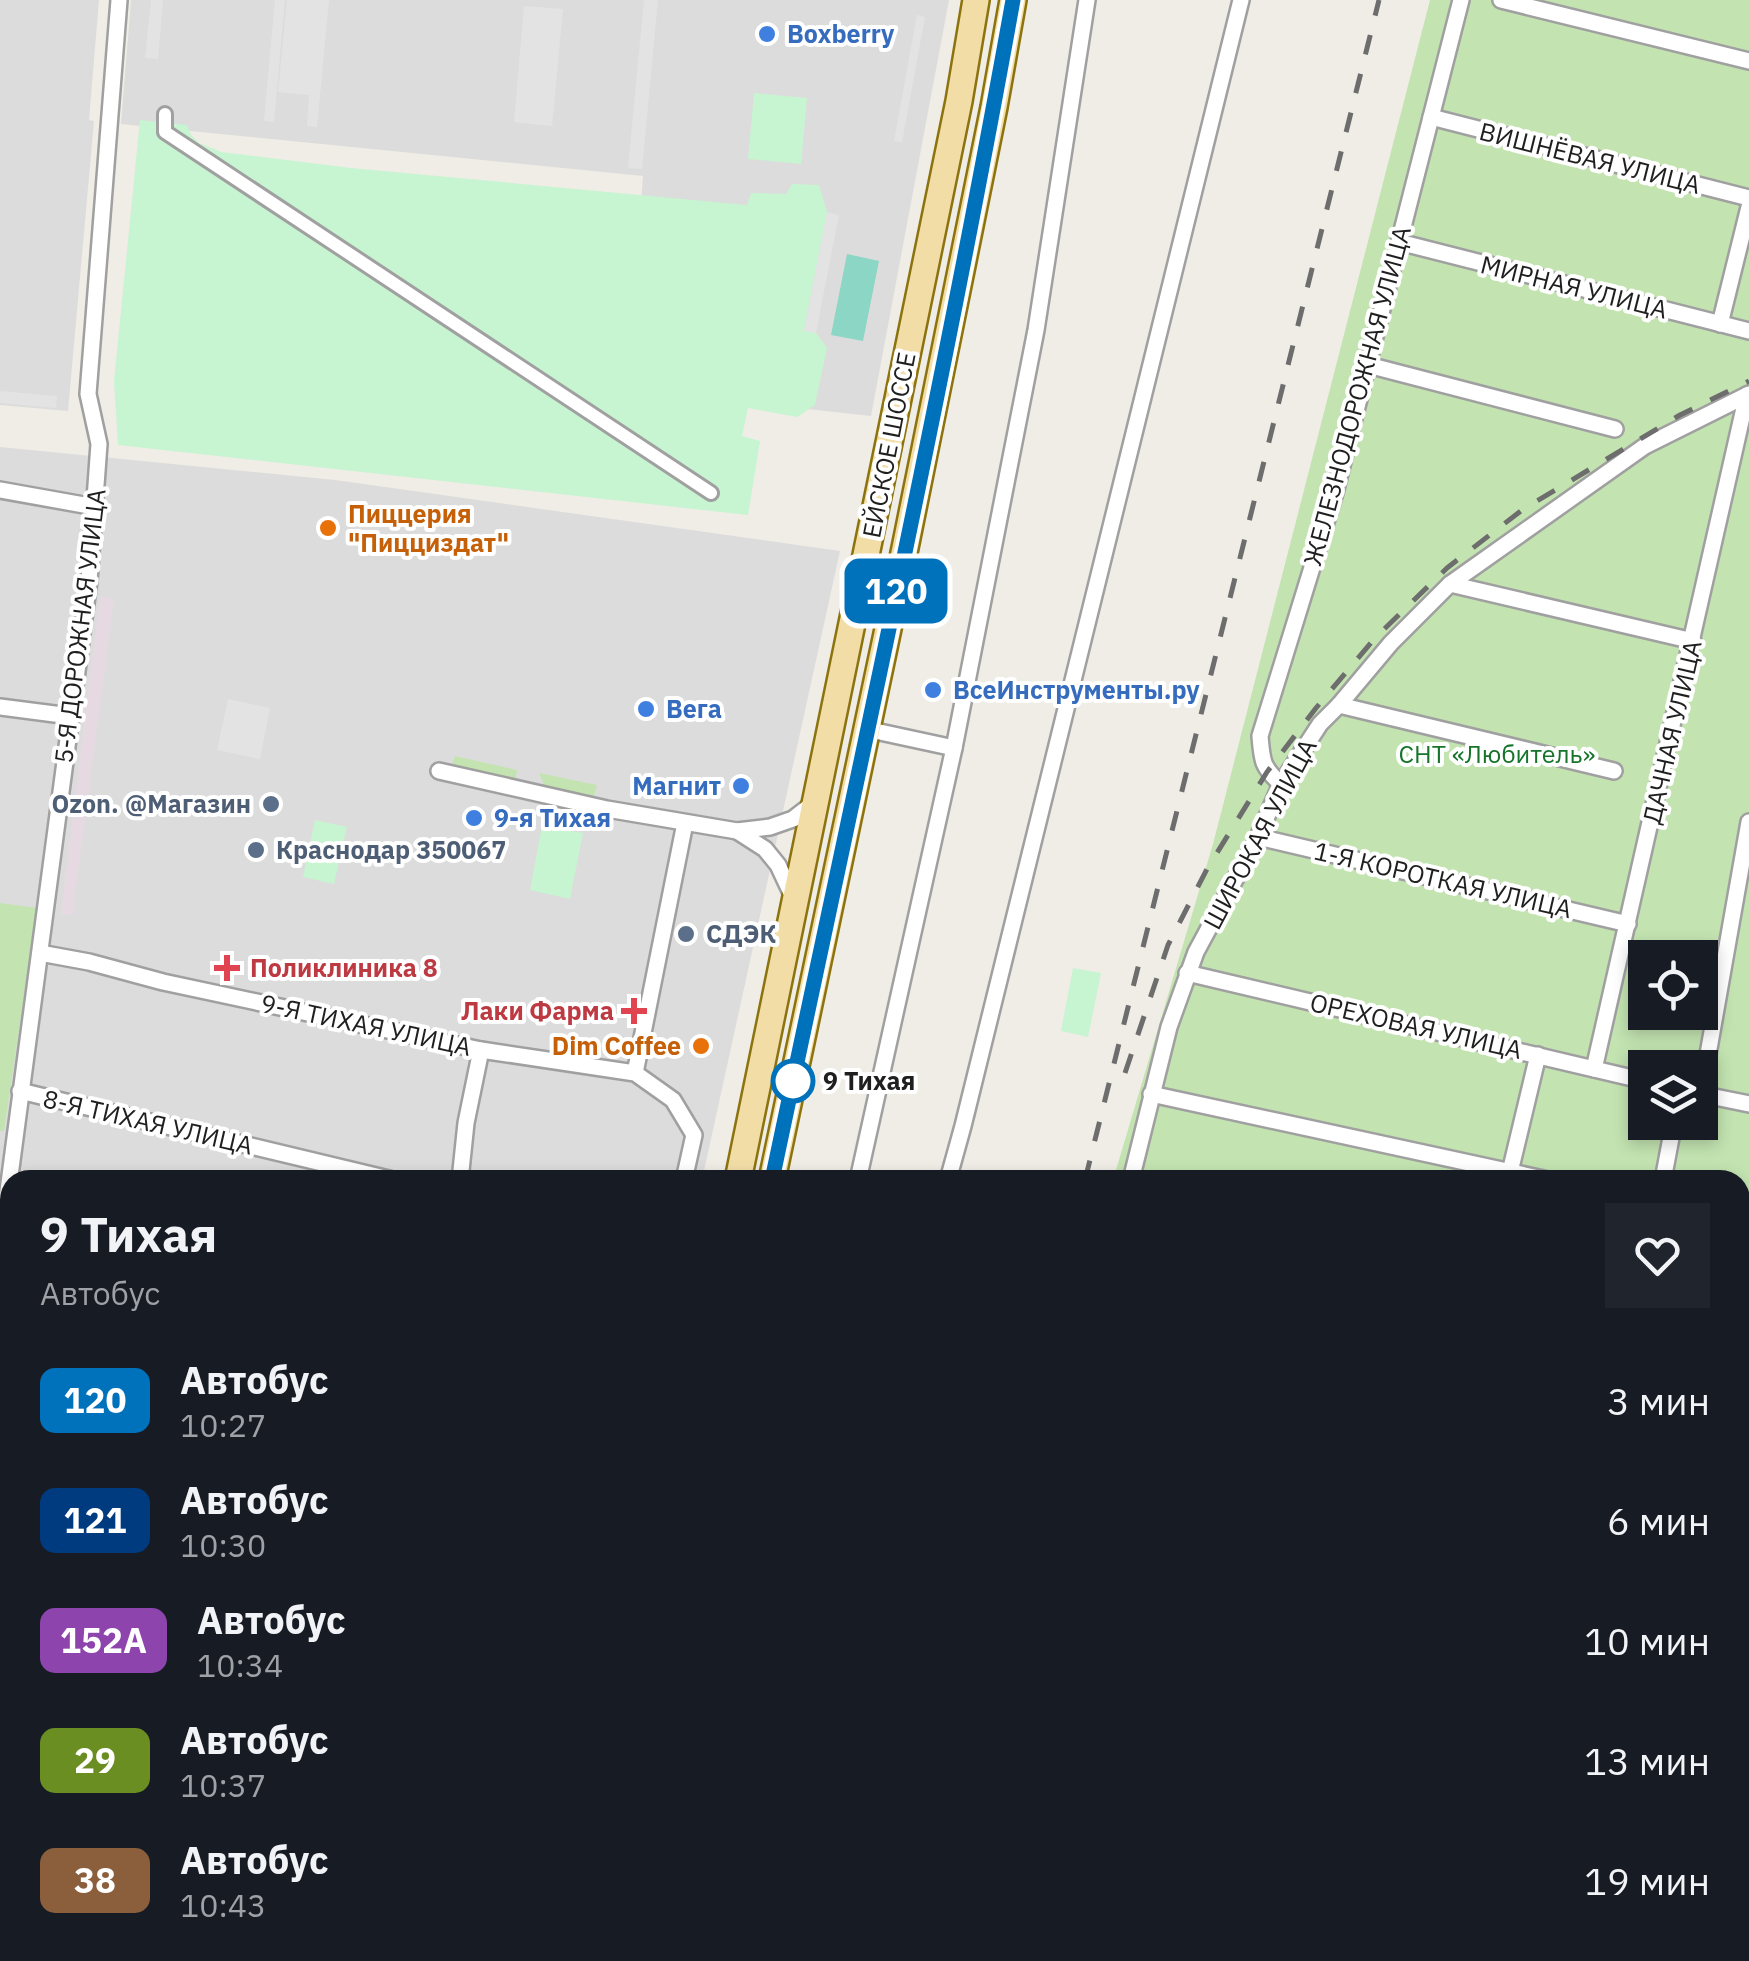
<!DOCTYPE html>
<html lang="ru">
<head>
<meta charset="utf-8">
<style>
	body { margin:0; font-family:"IBM Plex Sans",sans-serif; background:#20242c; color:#f1f3f6; height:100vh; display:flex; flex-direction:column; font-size:38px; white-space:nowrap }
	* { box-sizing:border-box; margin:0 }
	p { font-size:32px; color:#9ea1a6 }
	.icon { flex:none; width:55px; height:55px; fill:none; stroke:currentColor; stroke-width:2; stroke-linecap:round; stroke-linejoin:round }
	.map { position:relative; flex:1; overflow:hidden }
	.drawer { position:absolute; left:0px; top:1170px; width:1750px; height:792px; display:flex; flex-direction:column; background:#171b24; border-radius:30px 30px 0 0; box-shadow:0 5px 15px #0003 }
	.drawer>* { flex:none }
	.badge { padding:0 20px; border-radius:15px; font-size:35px; line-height:65px }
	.buttons { position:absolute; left:1628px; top:940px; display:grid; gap:20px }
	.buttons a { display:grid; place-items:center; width:90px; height:90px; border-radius:0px; background:#171b24; box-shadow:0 5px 15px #0003; font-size:50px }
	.map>.badge { position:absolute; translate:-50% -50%; box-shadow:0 0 0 5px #fff }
	.round { display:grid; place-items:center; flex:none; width:105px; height:105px; border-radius:0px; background:#20242c }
	.overview { display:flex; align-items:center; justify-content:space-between; height:170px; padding:0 40px }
	h1 { font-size:48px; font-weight:800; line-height:75px }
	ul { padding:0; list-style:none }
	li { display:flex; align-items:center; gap:30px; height:120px; padding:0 40px }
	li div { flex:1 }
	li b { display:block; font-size:38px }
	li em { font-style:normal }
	li .badge { min-width:110px; font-weight:700; text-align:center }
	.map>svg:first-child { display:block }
	.residential { fill:#dddcdc }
	.industrial { fill:#e7d9e2 }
	.grass { fill:#c3e4b1; fill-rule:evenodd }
	.park { fill:#c7f4d1 }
	.pitch { fill:#8bd6c4 }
	.parking { fill:#e3e3e3 }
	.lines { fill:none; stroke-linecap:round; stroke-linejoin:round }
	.pedestrian-casing { stroke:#a0a0a0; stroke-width:18 }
	.minor-casing { stroke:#a0a0a0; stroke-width:20 }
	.primary-casing { stroke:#8c730e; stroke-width:30 }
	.pedestrian { stroke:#fff; stroke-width:12 }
	.minor { stroke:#fff; stroke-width:15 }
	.primary { stroke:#f3dda7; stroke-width:25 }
	.rail { stroke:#6d6d6d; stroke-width:5; stroke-dasharray:20 20; stroke-linecap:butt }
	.line-casing { stroke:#fff; stroke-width:22 }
	.line { stroke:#0072bc; stroke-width:15 }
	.shop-dot { fill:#3f7fe0; stroke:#fff; stroke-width:4 }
	.food-dot { fill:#e8710a; stroke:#fff; stroke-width:4 }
	.service-dot { fill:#5c6f8a; stroke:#fff; stroke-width:4 }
	.health-dot { fill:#e0444e; stroke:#fff; stroke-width:4 }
	.stop-dot { fill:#fff; stroke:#0072bc; stroke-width:5 }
	.labels { text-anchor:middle; stroke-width:8; stroke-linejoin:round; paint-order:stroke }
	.shop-label { font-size:25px; font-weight:bold; fill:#366cbe; stroke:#fff; text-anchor:start }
	.street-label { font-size:25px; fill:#1f1f1f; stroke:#fff }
	.food-label { font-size:25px; font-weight:bold; fill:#c56008; stroke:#fff; text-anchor:start }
	.park-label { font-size:25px; fill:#16742b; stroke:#fff }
	.service-label { font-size:25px; font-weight:bold; fill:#4e5e75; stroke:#fff; text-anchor:start }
	.health-label { font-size:25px; font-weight:bold; fill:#be3a42; stroke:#fff; text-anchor:start }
	.stop-label { font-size:25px; font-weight:bold; fill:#1f1f1f; stroke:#fff; text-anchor:start }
</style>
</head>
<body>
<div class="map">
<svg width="1749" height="1961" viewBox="0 0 1749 1961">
	<rect width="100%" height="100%" fill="#efede6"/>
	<!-- residential -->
	<g class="residential">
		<path d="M0,0H99L89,120L94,121L68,411L0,405Z"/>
		<path d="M131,0H949L871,416L628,389L643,176L121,124Z"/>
		<path d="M0,447L335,480L840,551L702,1180H10V1952L550,1953L548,1961H0Z"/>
	</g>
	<!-- industrial -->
	<path class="industrial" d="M100,597L114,598L72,915L61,914Z"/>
	<!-- grass -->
	<g class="grass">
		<path d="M1430,0H1749V1961H935L937,1952H1740V1180H1113L1213,844ZM1645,958H1700V1012H1645ZM1645,1068H1700V1122H1645Z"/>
		<path d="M455,756L517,770L515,781L451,767Z"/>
		<path d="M539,773L597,785L593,800L545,787Z"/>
		<path d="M0,903L37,908L4,1131H0Z"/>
	</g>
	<!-- park -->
	<g class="park">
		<path d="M754,93L807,98L801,164L748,159Z"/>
		<path d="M140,120L187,125L191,135L199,143L221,152L351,168L747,205L751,193L786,194L792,184L819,185L827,212L804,330L816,333L827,348L815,405L797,417L748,408L742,436L760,441L748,515L118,445L114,381Z"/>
		<path d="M315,820L347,827L334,884L303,877Z"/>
		<path d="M542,826L583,833L570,899L530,890Z"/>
		<path d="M1073,968L1101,973L1088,1037L1061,1031Z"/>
	</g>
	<!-- pitch -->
	<path class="pitch" d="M847,254L879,261L863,341L831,335Z"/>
	<!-- parking -->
	<g class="parking">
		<path d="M151,0H163L158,59L145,58Z"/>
		<path d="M275,0H285L274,122L264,121Z"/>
		<path d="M287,0H329L317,127L307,126L309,95L278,92Z"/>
		<path d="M644,0H658L642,169L628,168Z"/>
		<path d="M524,6L563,9L552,126L514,122Z"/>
		<path d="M917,15L925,17L902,142L894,141Z"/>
		<path d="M827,212L839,215L816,333L804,331Z"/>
		<path d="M0,391L57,396L56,408L0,403Z"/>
		<path d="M228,699L270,708L260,759L217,750Z"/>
	</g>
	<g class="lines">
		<defs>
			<path id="pedestrian" d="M165,114V132L711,493"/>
			<g id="minor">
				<path d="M1501,0L1749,61"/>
				<path d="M1431,117L1749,198"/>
				<path d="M1399,242L1749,331"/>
				<path d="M1720,324L1749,207"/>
				<path d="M1368,365L1615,429"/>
				<path d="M0,490L95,507"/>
				<path d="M1450,584L1693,641"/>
				<path d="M1339,705L1614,771"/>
				<path d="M0,707L70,716"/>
				<path d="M866,729L954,748"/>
				<path d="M439,771L607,809L737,831L770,827L793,819L815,802"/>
				<path d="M1281,784C1262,767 1262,761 1260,736L1335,493L1461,0"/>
				<path d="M737,831L765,849L778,865L794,899"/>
				<path d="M1258,837L1628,924"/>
				<path d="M40,953L89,962L163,982L481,1050L635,1073L673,1100L694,1135L684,1180"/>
				<path d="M1187,973L1645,1081"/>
				<path d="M1594,1069L1747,395"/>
				<path d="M635,1073L685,823"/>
				<path d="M20,1091L393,1180"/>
				<path d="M1151,1094L1548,1180"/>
				<path d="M1700,1094L1749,1104"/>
				<path d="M1701,1094L1749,822"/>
				<path d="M1510,1172L1538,1055"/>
				<path d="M460,1180L466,1123L481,1050"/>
				<path d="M858,1180L954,748L1036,330L1087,0"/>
				<path d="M948,1180L963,1126L1241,0"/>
				<path d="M1131,1180L1169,1027L1196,952L1258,837L1281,784L1320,724L1339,705L1391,643L1450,584L1645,446L1749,394"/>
				<path d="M1663,1180L1674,1122"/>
				<path d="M1740,1220L1749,1221"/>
				<path d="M0,1251L89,581L99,444L88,394L119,0"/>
				<path d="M0,1261L10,1263"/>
				<path d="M1740,1344L1749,1346"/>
				<path d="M0,1433L10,1436"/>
				<path d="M1740,1484L1749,1447"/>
				<path d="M0,1601L10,1603"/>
				<path d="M0,1739L10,1742"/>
				<path d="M0,1877L10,1879"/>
				<path d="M292,1952L325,1961"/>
				<path d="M474,1961L476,1952"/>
				<path d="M954,1961L956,1952"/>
				<path d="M1039,1961L1041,1952"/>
				<path d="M1165,1961L1167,1952"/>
				<path d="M1327,1961L1329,1952"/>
				<path d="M1477,1961L1479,1952"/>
				<path d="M1624,1961L1626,1952"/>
			</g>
			<g id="primary">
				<path d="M738,1180L959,101L976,0"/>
				<path d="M772,1180L905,548L994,107L1013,0"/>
				<path d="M574,1961L576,1952"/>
				<path d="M612,1961L614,1952"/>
			</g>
		</defs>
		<!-- pedestrian casing -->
		<use href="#pedestrian" class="pedestrian-casing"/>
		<!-- minor casing -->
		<use href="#minor" class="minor-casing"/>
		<!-- primary casing -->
		<use href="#primary" class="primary-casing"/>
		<!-- pedestrian -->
		<use href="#pedestrian" class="pedestrian"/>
		<!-- minor -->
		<use href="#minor" class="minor"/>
		<!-- primary -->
		<use href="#primary" class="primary"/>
		<!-- rail -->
		<g class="rail">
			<path d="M1125,1073L1168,945L1207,869L1267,772L1316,708L1375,638L1447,568L1522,510L1680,415L1749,381"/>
			<path d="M1085,1180L1379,0"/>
			<path d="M893,1961L896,1952"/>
		</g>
	</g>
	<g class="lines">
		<defs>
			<path id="line" d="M772,1180C855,787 942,395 1013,0"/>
		</defs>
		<!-- line casing -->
		<use href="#line" class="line-casing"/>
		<!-- line -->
		<use href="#line" class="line"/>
	</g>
	<!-- markers -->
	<g class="shop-dot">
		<circle cx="767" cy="34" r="10"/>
		<circle cx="933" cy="690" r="10"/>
		<circle cx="646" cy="709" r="10"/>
		<circle cx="741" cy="786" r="10"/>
		<circle cx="474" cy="818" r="10"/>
	</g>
	<g class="food-dot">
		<circle cx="328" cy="528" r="10"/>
		<circle cx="701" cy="1046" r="10"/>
	</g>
	<g class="service-dot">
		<circle cx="271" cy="804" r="10"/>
		<circle cx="256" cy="850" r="10"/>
		<circle cx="686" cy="934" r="10"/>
	</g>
	<g class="health-dot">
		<path d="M222 953h10v10h10v10h-10v10h-10v-10h-10v-10h10z"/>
		<path d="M629 996h10v10h10v10h-10v10h-10v-10h-10v-10h10z"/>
	</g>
	<circle class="stop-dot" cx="793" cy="1081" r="20"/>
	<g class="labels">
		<!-- shop labels -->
		<g class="shop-label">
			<text x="787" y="43">Boxberry</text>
			<text x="953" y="699">ВсеИнструменты.ру</text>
			<text x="666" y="718">Вега</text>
			<text x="721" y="795" text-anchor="end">Магнит</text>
			<text x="494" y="827">9-я Тихая</text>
		</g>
		<!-- street labels -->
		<g class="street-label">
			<text transform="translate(1590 158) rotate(14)" y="9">ВИШНЁВАЯ УЛИЦА</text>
			<text transform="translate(1574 287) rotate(14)" y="9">МИРНАЯ УЛИЦА</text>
			<text transform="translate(1357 396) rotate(-75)" y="9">ЖЕЛЕЗНОДОРОЖНАЯ УЛИЦА</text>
			<text transform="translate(889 445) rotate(-79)" y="9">ЕЙСКОЕ ШОССЕ</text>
			<text transform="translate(80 626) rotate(-83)" y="9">5-Я ДОРОЖНАЯ УЛИЦА</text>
			<text transform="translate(1672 732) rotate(-77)" y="9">ДАЧНАЯ УЛИЦА</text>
			<text transform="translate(1260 834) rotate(-62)" y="9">ШИРОКАЯ УЛИЦА</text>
			<text transform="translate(1443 880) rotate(13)" y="9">1-Я КОРОТКАЯ УЛИЦА</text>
			<text transform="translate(366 1025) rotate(12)" y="9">9-Я ТИХАЯ УЛИЦА</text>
			<text transform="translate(1416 1026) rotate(13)" y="9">ОРЕХОВАЯ УЛИЦА</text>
			<text transform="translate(148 1122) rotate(13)" y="9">8-Я ТИХАЯ УЛИЦА</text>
		</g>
		<!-- food labels -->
		<g class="food-label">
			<text x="348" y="523">Пиццерия<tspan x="348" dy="29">"Пицциздат"</tspan></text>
			<text x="681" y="1055" text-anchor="end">Dim Coffee</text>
		</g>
		<!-- park labels -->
		<g class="park-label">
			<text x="1497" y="763">СНТ «Любитель»</text>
		</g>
		<!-- service labels -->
		<g class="service-label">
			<text x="251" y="813" text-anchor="end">Ozon. @Магазин</text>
			<text x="276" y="859">Краснодар 350067</text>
			<text x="706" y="943">СДЭК</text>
		</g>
		<!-- health labels -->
		<g class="health-label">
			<text x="250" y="977">Поликлиника 8</text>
			<text x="614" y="1020" text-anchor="end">Лаки Фарма</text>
		</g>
		<!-- stop labels -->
		<g class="stop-label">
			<text x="823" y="1090">9 Тихая</text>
		</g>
	</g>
</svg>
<div class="buttons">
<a><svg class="icon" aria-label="locate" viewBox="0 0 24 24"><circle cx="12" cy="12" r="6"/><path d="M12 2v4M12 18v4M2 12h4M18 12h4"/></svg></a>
<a><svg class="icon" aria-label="layers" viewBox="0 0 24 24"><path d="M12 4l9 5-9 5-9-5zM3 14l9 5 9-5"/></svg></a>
</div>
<b class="badge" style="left:896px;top:591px;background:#0072bc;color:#fff">120</b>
<section class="drawer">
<div class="overview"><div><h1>9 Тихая</h1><p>Автобус</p></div><a class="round"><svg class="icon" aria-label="heart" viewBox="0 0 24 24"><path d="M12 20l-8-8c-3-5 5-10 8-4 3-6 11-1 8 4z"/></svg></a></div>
<ul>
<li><span class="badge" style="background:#0072bc;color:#fff">120</span><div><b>Автобус</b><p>10:27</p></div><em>3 мин</em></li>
<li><span class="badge" style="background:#003b80;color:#fff">121</span><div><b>Автобус</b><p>10:30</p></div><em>6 мин</em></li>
<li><span class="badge" style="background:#8e44ad;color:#fff">152A</span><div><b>Автобус</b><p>10:34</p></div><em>10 мин</em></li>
<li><span class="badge" style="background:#6b8e23;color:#fff">29</span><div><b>Автобус</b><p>10:37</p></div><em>13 мин</em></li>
<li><span class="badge" style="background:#8b5e3c;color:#fff">38</span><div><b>Автобус</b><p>10:43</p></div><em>19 мин</em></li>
</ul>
</section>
</div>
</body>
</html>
